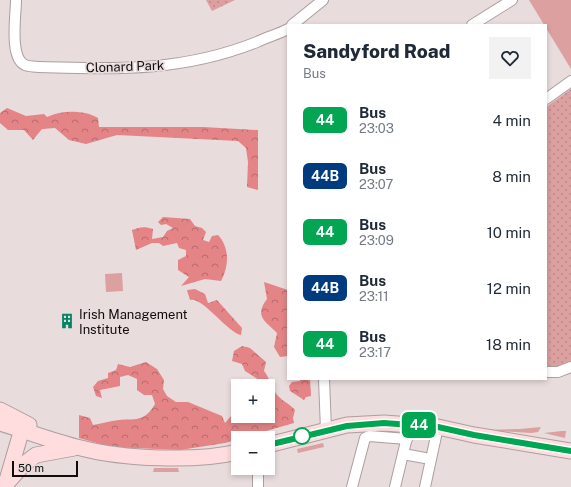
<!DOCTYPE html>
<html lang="en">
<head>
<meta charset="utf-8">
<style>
	body { margin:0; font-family:"Public Sans",sans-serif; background:#f2f2f3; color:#1f2937; height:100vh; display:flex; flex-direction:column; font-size:15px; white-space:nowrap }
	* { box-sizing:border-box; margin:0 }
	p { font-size:13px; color:#747a83 }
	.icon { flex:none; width:22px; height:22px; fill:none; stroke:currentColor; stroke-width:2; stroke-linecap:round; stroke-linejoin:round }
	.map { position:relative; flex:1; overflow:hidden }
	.side { position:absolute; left:287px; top:24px; width:260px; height:356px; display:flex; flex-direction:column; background:#fff; border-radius:0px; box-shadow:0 2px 6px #0003 }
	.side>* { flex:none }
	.badge { padding:0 8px; border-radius:6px; font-size:14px; line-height:26px }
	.controls { position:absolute; left:231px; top:379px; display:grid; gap:8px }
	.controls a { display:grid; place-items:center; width:44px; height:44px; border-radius:0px; background:#fff; box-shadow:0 2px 6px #0003; font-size:20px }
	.scale { position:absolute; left:12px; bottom:10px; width:66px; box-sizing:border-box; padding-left:4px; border:2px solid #110c0c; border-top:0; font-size:11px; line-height:14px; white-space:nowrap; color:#110c0c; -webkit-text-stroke:3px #e9dcdc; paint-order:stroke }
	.map>.badge { position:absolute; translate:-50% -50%; box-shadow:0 0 0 2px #fff }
	.round { display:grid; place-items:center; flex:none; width:42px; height:42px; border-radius:0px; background:#f2f2f3 }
	.summary { display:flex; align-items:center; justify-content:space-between; height:68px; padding:0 16px }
	h1 { font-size:19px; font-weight:800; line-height:30px }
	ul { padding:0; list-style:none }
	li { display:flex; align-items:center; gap:12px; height:56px; padding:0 16px }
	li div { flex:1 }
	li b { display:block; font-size:15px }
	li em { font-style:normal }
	li .badge { min-width:44px; font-weight:700; text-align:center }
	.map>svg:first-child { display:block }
	.green { fill:#dca0a0 }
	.forest { fill:url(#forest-crowns) }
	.park { fill:url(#park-dots) }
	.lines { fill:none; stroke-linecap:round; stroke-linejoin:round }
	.street-casing { stroke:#ac9f9f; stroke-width:12 }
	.secondary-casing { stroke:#ac9f9f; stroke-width:17 }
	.street { stroke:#fff; stroke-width:10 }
	.secondary { stroke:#ffdcdd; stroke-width:15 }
	.line-casing { stroke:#fff; stroke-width:9 }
	.line { stroke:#00a651; stroke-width:6 }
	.stop-dot { fill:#fff; stroke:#00a651; stroke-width:2 }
	.labels { text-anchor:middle; stroke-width:3.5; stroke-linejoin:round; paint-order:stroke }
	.street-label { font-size:13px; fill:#110c0c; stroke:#e9dcdc }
	.poi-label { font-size:13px; fill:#110c0c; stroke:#e9dcdc; text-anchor:start }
</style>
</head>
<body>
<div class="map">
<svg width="571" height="487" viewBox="0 0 571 487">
	<defs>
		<pattern id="forest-crowns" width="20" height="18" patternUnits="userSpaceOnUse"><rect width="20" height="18" fill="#e48486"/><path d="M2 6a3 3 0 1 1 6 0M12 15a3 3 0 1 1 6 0" fill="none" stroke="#b76a6c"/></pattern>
		<pattern id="park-dots" width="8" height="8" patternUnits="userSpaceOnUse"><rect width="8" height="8" fill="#dca0a0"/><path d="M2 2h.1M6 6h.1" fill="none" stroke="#bc8989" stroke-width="1.8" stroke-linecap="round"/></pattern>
	</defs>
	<rect width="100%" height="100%" fill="#e9dcdc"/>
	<!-- green -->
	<g class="green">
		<path d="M529,0H571V69Z"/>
		<path d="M122,273L123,291L106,292L105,274Z"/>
		<path d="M541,427L538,432L531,433L485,430L520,429Z"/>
		<path d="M562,431H566L565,438L544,433Z"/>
		<path d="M323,443L324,447L298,453L297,449Z"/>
		<path d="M154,468H178L179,472H153Z"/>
	</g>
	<!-- forest -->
	<g class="forest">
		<path d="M7,108L26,116L44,114L47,117C62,110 84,110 98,118L99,127H203L258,130V190L247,187L248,162L246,148L238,141L117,135L86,144L69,140L55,128L42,129L33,140L24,130H8L0,123V113Z"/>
		<path d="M163,217L190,219L195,226L202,228L206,232L203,240L209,242L212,236L218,235C230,248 229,266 221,281L205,279L181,286L189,277L178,270V260L186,256V250L179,248L177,243L163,246L159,243H152L136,250L132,230C140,227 144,226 153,229L152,239L163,237L167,231L173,228L166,224L161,225L158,222Z"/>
		<path d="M264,282L288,290V356L280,357L274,347L277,333C265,321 254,316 267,299Z"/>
		<path d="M195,289L205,294L208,303L217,300L242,328L241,335C227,332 202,296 190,300L187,290Z"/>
		<path d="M242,346L250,348L266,362L264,371C270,378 272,390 278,396C284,402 290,404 295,410L293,418L294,423L225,443L180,450L111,447L79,438V415L90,418L93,425C100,424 106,422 112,421C132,417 143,425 155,404L152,395H144L137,390V379L128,375L120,377V386L100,390L102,398L96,396L93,387L98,381L108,378V373L116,370L118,364L130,367L146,362L157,369L164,380L163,389L167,396L176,402H188L222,416L225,423L238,408V416H268V386H252L256,385L259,380L245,371L242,364L232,361L234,351Z"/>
		<path d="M300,379H310L311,396L306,397L304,400L290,391L289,386L292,382L300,381Z"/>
	</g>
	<!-- park -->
	<g class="park">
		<path d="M206,0H235L212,11Z"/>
		<path d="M571,89V365L546,369V107Z"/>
	</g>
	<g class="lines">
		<defs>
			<g id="street">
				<path d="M16,0C16,15 9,58 25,65C29,67 34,66 38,67C117,69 182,72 257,42C267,37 279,34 288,29"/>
				<path d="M292,25L323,0"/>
				<path d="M472,25L512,0"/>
				<path d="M546,99L571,81"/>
				<path d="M546,372H558L571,367"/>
				<path d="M324,379L326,430"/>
				<path d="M403,454L425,458"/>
				<path d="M258,487V468"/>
				<path d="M352,487L365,438L369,436L407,439"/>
				<path d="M395,487L408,433"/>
				<path d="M425,487L438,427"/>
			</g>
			<g id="secondary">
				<path d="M0,410L29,425"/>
				<path d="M0,423C27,431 54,442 81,448C123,459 196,462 238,452"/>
				<path d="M268,445L347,425L384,423L438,427L474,435L571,451"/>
				<path d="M7,480L22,429"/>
				<path d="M6,484L24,464L36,455L74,448"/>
			</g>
		</defs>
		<!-- street casing -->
		<use href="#street" class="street-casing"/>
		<!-- secondary casing -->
		<use href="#secondary" class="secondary-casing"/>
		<!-- street -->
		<use href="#street" class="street"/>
		<!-- secondary -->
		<use href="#secondary" class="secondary"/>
	</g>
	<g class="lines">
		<defs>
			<path id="line" d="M268,445L347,426L384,423L438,427L474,435L571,451"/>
		</defs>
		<!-- line casing -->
		<use href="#line" class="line-casing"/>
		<!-- line -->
		<use href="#line" class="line"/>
	</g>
	<!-- icons -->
	<defs>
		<symbol id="building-bare" viewBox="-9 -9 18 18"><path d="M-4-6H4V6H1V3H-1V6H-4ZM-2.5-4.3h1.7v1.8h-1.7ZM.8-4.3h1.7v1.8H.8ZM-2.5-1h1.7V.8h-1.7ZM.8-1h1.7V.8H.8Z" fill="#058465" stroke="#e9dcdc" stroke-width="2.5" paint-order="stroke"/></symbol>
	</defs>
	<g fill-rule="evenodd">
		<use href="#building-bare" x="56" y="310" width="22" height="22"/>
	</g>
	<!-- markers -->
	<circle class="stop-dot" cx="302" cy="436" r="8"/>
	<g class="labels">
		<!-- street labels -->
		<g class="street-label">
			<text transform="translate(125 66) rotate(-2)" y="5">Clonard Park</text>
		</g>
		<!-- poi labels -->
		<g class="poi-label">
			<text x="79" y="319">Irish Management<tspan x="79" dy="15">Institute</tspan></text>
		</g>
	</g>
</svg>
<div class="controls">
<a>+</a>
<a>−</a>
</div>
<div class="scale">50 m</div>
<b class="badge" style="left:419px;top:425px;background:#00a651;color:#fff">44</b>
<section class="side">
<div class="summary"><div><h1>Sandyford Road</h1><p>Bus</p></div><a class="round"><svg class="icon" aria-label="heart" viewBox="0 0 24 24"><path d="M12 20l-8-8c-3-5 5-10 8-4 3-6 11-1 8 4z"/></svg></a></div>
<ul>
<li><span class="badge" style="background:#00a651;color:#fff">44</span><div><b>Bus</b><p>23:03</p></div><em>4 min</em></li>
<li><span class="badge" style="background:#003b80;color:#fff">44B</span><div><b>Bus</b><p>23:07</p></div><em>8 min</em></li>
<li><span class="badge" style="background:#00a651;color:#fff">44</span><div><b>Bus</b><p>23:09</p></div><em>10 min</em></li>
<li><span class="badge" style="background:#003b80;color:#fff">44B</span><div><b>Bus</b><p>23:11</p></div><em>12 min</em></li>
<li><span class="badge" style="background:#00a651;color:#fff">44</span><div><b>Bus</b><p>23:17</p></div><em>18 min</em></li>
</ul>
</section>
</div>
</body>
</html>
